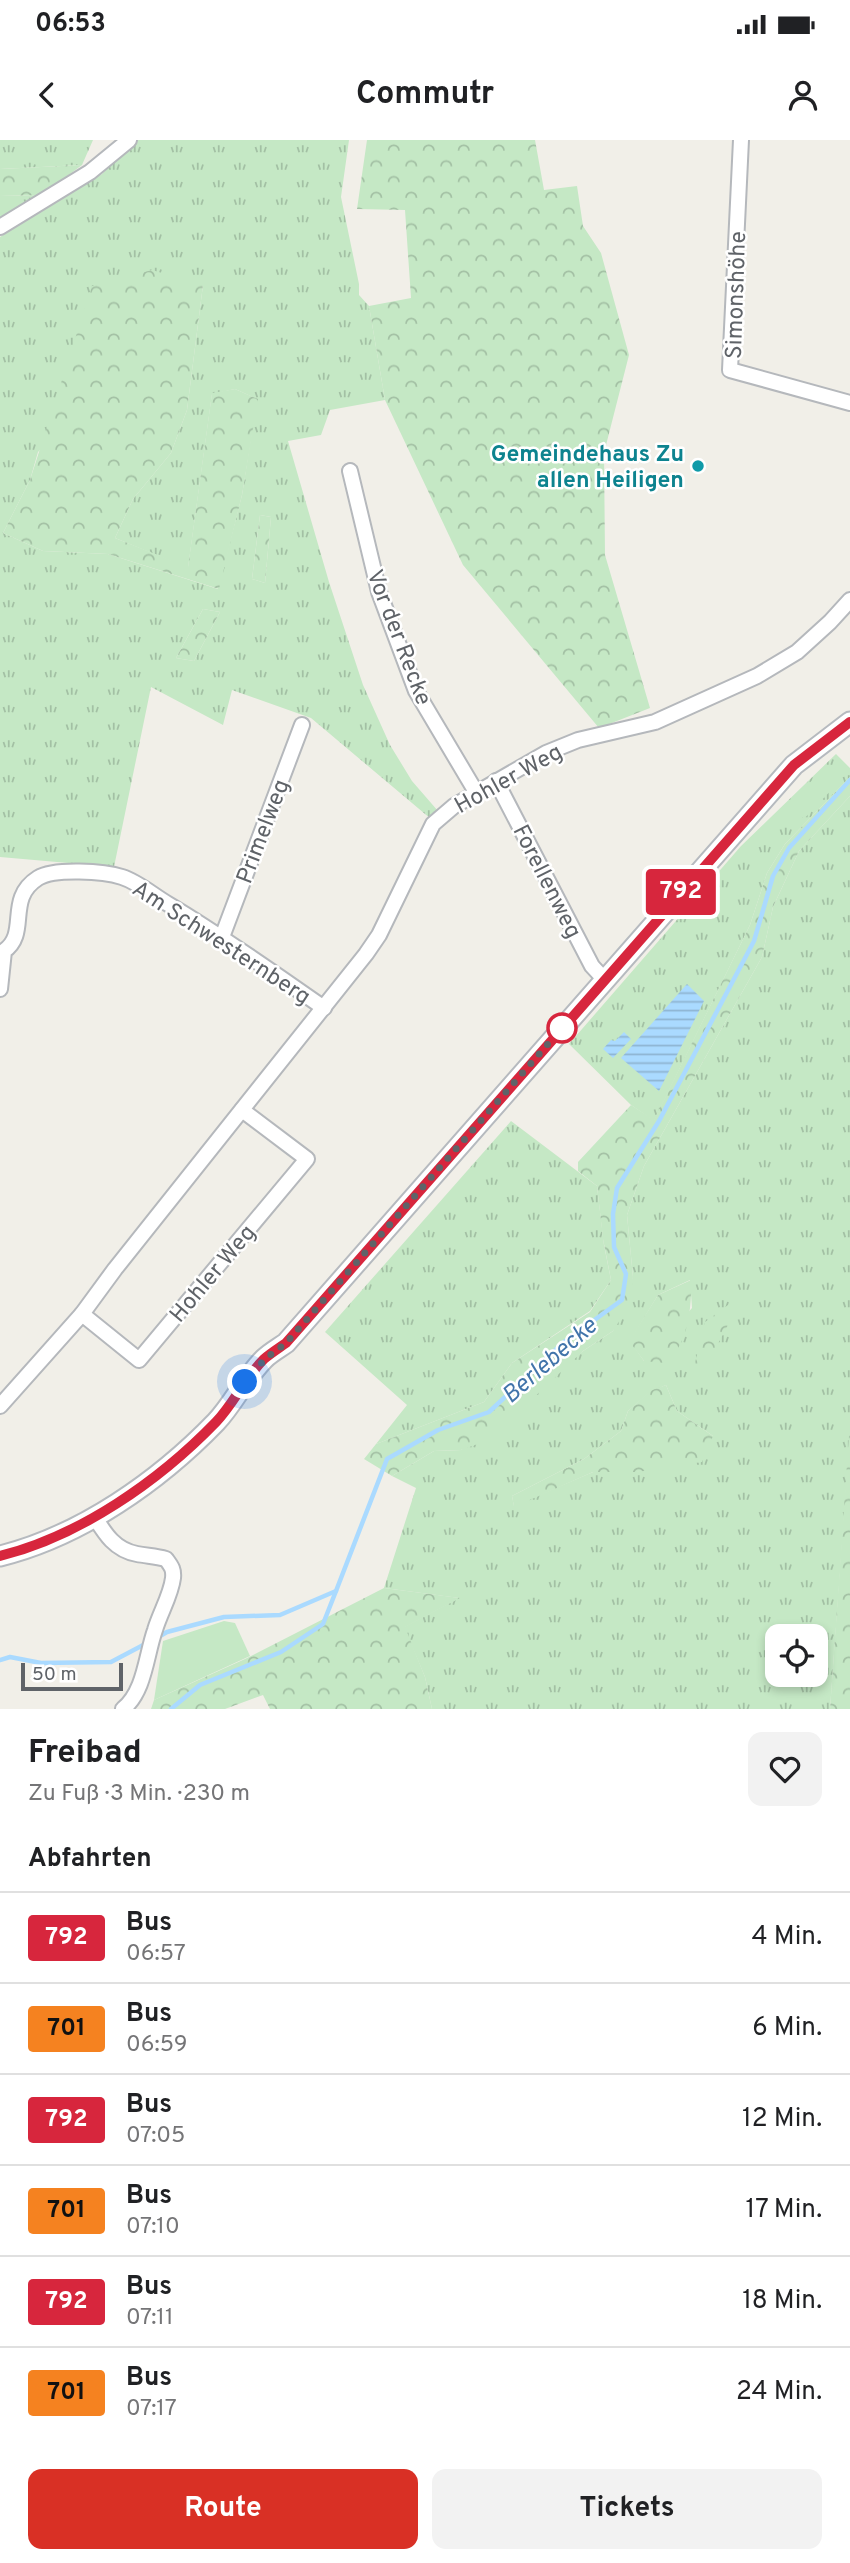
<!DOCTYPE html>
<html lang="de">
<head>
<meta charset="utf-8">
<style>
	body { margin:0; font-family:Overpass,sans-serif; background:#f2f2f2; color:#202124; height:100vh; display:flex; flex-direction:column; font-size:26px; white-space:nowrap }
	* { box-sizing:border-box; margin:0 }
	p { font-size:23px; color:#757577 }
	.icon { flex:none; width:38px; height:38px; fill:none; stroke:currentColor; stroke-width:2; stroke-linecap:round; stroke-linejoin:round }
	.map { position:relative; height:1569px; overflow:hidden }
	.sheet { display:flex; flex-direction:column; background:#fff; flex:1 }
	.sheet>* { flex:none }
	.badge { padding:0 14px; border-radius:5px; font-size:24px; line-height:46px }
	.controls { position:absolute; left:765px; top:1484px; display:grid; gap:14px }
	.controls a { display:grid; place-items:center; width:63px; height:63px; border-radius:14px; background:#fff; box-shadow:0 4px 10px #0003; font-size:35px }
	.scale { position:absolute; left:21px; bottom:18px; width:102px; box-sizing:border-box; padding-left:7px; border:4px solid #5f6368; border-top:0; font-size:19px; line-height:24px; white-space:nowrap; color:#5f6368; -webkit-text-stroke:5px #fff; paint-order:stroke }
	.you { position:absolute; width:35px; height:35px; margin:-18px; border:5px solid #fff; border-radius:50%; background:#1a73e8; box-shadow:0 0 0 10px #1a73e833 }
	.map>.badge { position:absolute; translate:-50% -50%; box-shadow:0 0 0 4px #fff }
	h2 { padding:0 28px; font-size:26px; line-height:63px }
	.round { display:grid; place-items:center; flex:none; width:74px; height:74px; border-radius:14px; background:#f2f2f2 }
	.summary { display:flex; align-items:center; justify-content:space-between; height:119px; padding:0 28px }
	h1 { font-size:33px; font-weight:700; line-height:52px }
	.cta { display:flex; gap:14px; margin-top:auto; padding:14px 28px }
	.cta a { flex:1; height:80px; border-radius:14px; background:#d93025; color:#fff; font-size:28px; font-weight:700; line-height:80px; text-align:center }
	.cta a+a { background:#f2f2f2; color:#202124 }
	ul { padding:0; list-style:none }
	li { display:flex; align-items:center; gap:21px; height:91px; padding:0 28px; border-top:2px solid #e0e0e0 }
	li div { flex:1 }
	li b { display:block; font-size:26px }
	li em { font-style:normal }
	li .badge { min-width:77px; font-weight:700; text-align:center }
	.status { display:flex; justify-content:space-between; align-items:center; height:49px; padding:0 35px; background:#fff; direction:ltr }
	.status svg { height:19px; fill:currentColor }
	header { display:flex; justify-content:space-between; align-items:center; height:91px; padding:0 28px; background:#fff; font-size:32px; font-weight:700 }
	.map>svg:first-child { display:block }
	.grass { fill:url(#grass-tufts); fill-rule:evenodd }
	.forest { fill:url(#forest-crowns) }
	.pitch { fill:#c5e8c5 }
	.water { fill:url(#water-rules) }
	.lines { fill:none; stroke-linecap:round; stroke-linejoin:round }
	.stream { stroke:#aadaff; stroke-width:4.5 }
	.minor-casing { stroke:#b5b8bc; stroke-width:18 }
	.secondary-casing { stroke:#b6babf; stroke-width:23 }
	.minor { stroke:#fff; stroke-width:14 }
	.secondary { stroke:#fff; stroke-width:19 }
	.line-casing { stroke:#fff; stroke-width:16 }
	.line { stroke:#d7263d; stroke-width:10 }
	.walk { stroke:#5f6368; stroke-width:7; stroke-dasharray:0 12.6 }
	.culture-dot { fill:#0f9aa8; stroke:#fff; stroke-width:2.5 }
	.stop-dot { fill:#fff; stroke:#d7263d; stroke-width:3.5 }
	.labels { text-anchor:middle; stroke-width:5; stroke-linejoin:round; paint-order:stroke }
	.street-label { font-size:23px; fill:#5f6368; stroke:#fff }
	.culture-label { font-size:23px; font-weight:bold; fill:#0d838f; stroke:#fff; text-anchor:end }
	.water-label { font-size:24px; font-style:italic; fill:#4174aa; stroke:#fff }
</style>
</head>
<body>
<div class="status"><b>06:53</b><svg viewBox="0 0 49 12"><path d="M0 12V9h3v3zM5 12V6h3v6zM10 12V3h3v9zM15 12V0h3v12zM26 1h20v11H26zM47 4h2v5h-2z"/></svg></div>
<header><svg class="icon" aria-label="back" viewBox="0 0 24 24"><path d="M15 5l-7 7 7 7"/></svg>Commutr<svg class="icon" aria-label="person" viewBox="0 0 24 24"><circle cx="12" cy="8" r="4"/><path d="M4 21q1-7 8-7t8 7"/></svg></header>
<div class="map">
<svg width="850" height="1569" viewBox="0 0 850 1569">
	<defs>
		<pattern id="grass-tufts" width="24" height="20" patternUnits="userSpaceOnUse" patternTransform="scale(1.75)"><rect width="24" height="20" fill="#c5e8c5"/><path d="M3 7l-1-3M5 7V3M7 7l1-3M15 17l-1-3M17 17v-4M19 17l1-3" fill="none" stroke="#a3c0a4"/></pattern>
		<pattern id="forest-crowns" width="20" height="18" patternUnits="userSpaceOnUse" patternTransform="scale(1.75)"><rect width="20" height="18" fill="#c5e8c5"/><path d="M2 6a3 3 0 1 1 6 0M12 15a3 3 0 1 1 6 0" fill="none" stroke="#a3c0a4"/></pattern>
		<pattern id="water-rules" width="6" height="5" patternUnits="userSpaceOnUse" patternTransform="scale(1.75)"><rect width="6" height="5" fill="#aadaff"/><path d="M0 2.5h6" fill="none" stroke="#8eb4d2"/></pattern>
	</defs>
	<rect width="100%" height="100%" fill="#f1efe8"/>
	<!-- grass -->
	<g class="grass">
		<path d="M0,0H93L82,25L0,29Z"/>
		<path d="M136,0H349L341,57L359,144V155L369,166L385,260L330,270L321,295L288,301L329,442L363,545L390,605L412,641L438,671L431,679L311,578L232,550L223,585L151,547L114,727L0,717V97L102,34ZM203,145L187,270L171,313L133,359L115,398L188,428L212,254L235,249L257,259L242,355L218,449L108,414L43,411L3,393L30,340L38,312ZM260,375L271,377L265,443L252,439ZM203,469L220,472L194,521L176,518Z"/>
		<path d="M42,55L0,79V56Z"/>
		<path d="M836,614L850,628V637L785,704L767,733L750,785L654,981L631,965L569,904L741,706Z"/>
		<path d="M850,656V1294L830,1569H432L425,1537L404,1487L459,1458L384,1448L416,1348L392,1336L434,1311L461,1310L583,1211L613,1191L633,1137L627,1075L644,1026L762,817L773,767L799,711ZM690,1140L692,1168L644,1221L630,1201L658,1155ZM666,1245L677,1271L713,1296L637,1332H593L514,1366L512,1356L584,1319L621,1291L628,1271L650,1252ZM777,1496H816V1535H777Z"/>
		<path d="M511,981L597,1046L604,1105L611,1140L590,1171L512,1223L484,1262L376,1304L407,1265L325,1192Z"/>
	</g>
	<!-- forest -->
	<g class="forest">
		<path d="M367,0H535L544,50L577,46L583,86L601,113L629,215L604,313L605,415L650,568L599,588L463,425L385,260L369,166L411,158L405,70L357,69Z"/>
		<path d="M82,25L42,55L0,56V29Z"/>
		<path d="M152,130L203,145L187,270L171,313L133,359L115,398L188,427L212,253L235,249L258,259L242,355L219,449L108,414L43,411L3,393L30,340L92,146Z"/>
		<path d="M260,375L271,377L265,443L252,439Z"/>
		<path d="M203,469L220,472L194,521L176,518Z"/>
		<path d="M850,637V656L799,711L773,767L762,817L644,1026L627,1075L633,1137L630,1164L613,1191L583,1211L489,1300L461,1310L434,1311L392,1336L364,1319L376,1304L484,1262L512,1223L590,1172L611,1140L603,1099L597,1046L578,1031V1022L631,965L654,980L750,785L767,733L785,704Z"/>
		<path d="M691,1140C692,1166 688,1208 664,1223L644,1221L629,1201L658,1155Z"/>
		<path d="M728,1165L729,1183L704,1230L694,1227L705,1182Z"/>
		<path d="M666,1245L677,1271L713,1296L702,1322L637,1332H593L514,1367L512,1356L584,1319L621,1291L628,1271L650,1251Z"/>
		<path d="M850,1294V1569H830L849,1296Z"/>
		<path d="M384,1448L460,1458L405,1487L425,1537L432,1569H270L263,1555L225,1569H151L154,1560L245,1519Z"/>
	</g>
	<!-- pitch -->
	<g class="pitch">
		<path d="M823,629L838,643L804,679L789,664Z"/>
		<path d="M224,1481L235,1483L250,1516L154,1560L163,1501Z"/>
	</g>
	<!-- water -->
	<g class="water">
		<path d="M687,844L704,861L659,951L621,918Z"/>
		<path d="M624,892L631,899L613,918L603,909L611,900L615,901Z"/>
	</g>
	<g class="lines">
		<!-- stream -->
		<g class="stream">
			<path d="M155,1499L167,1492L224,1477L280,1475L336,1451L387,1319L438,1290L489,1272L564,1202L622,1160L626,1134L614,1107L613,1074L617,1048L659,981L754,801L773,736L789,708L850,640"/>
			<path d="M0,1520L10,1517L41,1523L111,1522L147,1503"/>
			<path d="M171,1569L200,1545L281,1512L323,1484L336,1451"/>
		</g>
		<defs>
			<g id="minor">
				<path d="M741,0L730,230L850,263"/>
				<path d="M0,87L90,32L129,0"/>
				<path d="M350,331L379,452L416,551L476,652"/>
				<path d="M496,641L592,826L604,839"/>
				<path d="M222,797L302,585"/>
				<path d="M0,849L4,811C30,793 5,759 38,738C54,728 104,731 122,737C138,742 154,756 168,764C222,796 272,832 324,868"/>
				<path d="M82,1174L139,1220L307,1019L242,970"/>
				<path d="M0,1266L82,1174L115,1129L366,814L379,795L433,684L454,666L546,613L578,600L655,582L757,536L797,512L830,482L850,460"/>
				<path d="M94,1376C105,1394 115,1410 137,1414C147,1416 156,1416 166,1419C171,1426 174,1429 173,1438C171,1455 160,1473 155,1490C146,1515 145,1551 123,1569"/>
			</g>
			<path id="secondary" d="M0,1416C81,1396 159,1341 216,1282C234,1263 245,1238 264,1219C270,1213 279,1208 286,1203L794,625L850,582"/>
		</defs>
		<!-- minor casing -->
		<use href="#minor" class="minor-casing"/>
		<!-- secondary casing -->
		<use href="#secondary" class="secondary-casing"/>
		<!-- minor -->
		<use href="#minor" class="minor"/>
		<!-- secondary -->
		<use href="#secondary" class="secondary"/>
	</g>
	<g class="lines">
		<defs>
			<path id="line" d="M0,1416C80,1396 159,1341 216,1282C234,1263 245,1238 264,1219C271,1213 279,1208 286,1203L794,625L850,582"/>
		</defs>
		<!-- line casing -->
		<use href="#line" class="line-casing"/>
		<!-- line -->
		<use href="#line" class="line"/>
		<!-- walk -->
		<path class="walk" d="M245,1242L265,1219L286,1203L562,888"/>
	</g>
	<!-- markers -->
	<circle class="culture-dot" cx="698" cy="326" r="7"/>
	<circle class="stop-dot" cx="562" cy="888" r="14"/>
	<g class="labels">
		<!-- street labels -->
		<g class="street-label">
			<text transform="translate(735 155) rotate(-88)" y="8">Simonshöhe</text>
			<text transform="translate(400 497) rotate(69)" y="8">Vor der Recke</text>
			<text transform="translate(508 638) rotate(-29)" y="8">Hohler Weg</text>
			<text transform="translate(262 691) rotate(-69)" y="8">Primelweg</text>
			<text transform="translate(548 741) rotate(63)" y="8">Forellenweg</text>
			<text transform="translate(222 802) rotate(33)" y="8">Am Schwesternberg</text>
			<text transform="translate(212 1133) rotate(-50)" y="8">Hohler Weg</text>
		</g>
		<!-- culture labels -->
		<g class="culture-label">
			<text x="684" y="321">Gemeindehaus Zu<tspan x="684" dy="26">allen Heiligen</tspan></text>
		</g>
		<!-- water labels -->
		<g class="water-label">
			<text transform="translate(549 1220) rotate(-41)" y="8">Berlebecke</text>
		</g>
	</g>
</svg>
<div class="controls">
<a><svg class="icon" aria-label="locate" viewBox="0 0 24 24"><circle cx="12" cy="12" r="6"/><path d="M12 2v4M12 18v4M2 12h4M18 12h4"/></svg></a>
</div>
<div class="scale">50 m</div>
<div class="you" style="left:245px;top:1242px"></div>
<b class="badge" style="left:681px;top:752px;background:#d7263d;color:#fff">792</b>
</div>
<section class="sheet">
<div class="summary"><div><h1>Freibad</h1><p>Zu Fuß · 3 Min. · 230 m</p></div><a class="round"><svg class="icon" aria-label="heart" viewBox="0 0 24 24"><path d="M12 20l-8-8c-3-5 5-10 8-4 3-6 11-1 8 4z"/></svg></a></div>
<h2>Abfahrten</h2>
<ul>
<li><span class="badge" style="background:#d7263d;color:#fff">792</span><div><b>Bus</b><p>06:57</p></div><em>4 Min.</em></li>
<li><span class="badge" style="background:#f58220;color:#111">701</span><div><b>Bus</b><p>06:59</p></div><em>6 Min.</em></li>
<li><span class="badge" style="background:#d7263d;color:#fff">792</span><div><b>Bus</b><p>07:05</p></div><em>12 Min.</em></li>
<li><span class="badge" style="background:#f58220;color:#111">701</span><div><b>Bus</b><p>07:10</p></div><em>17 Min.</em></li>
<li><span class="badge" style="background:#d7263d;color:#fff">792</span><div><b>Bus</b><p>07:11</p></div><em>18 Min.</em></li>
<li><span class="badge" style="background:#f58220;color:#111">701</span><div><b>Bus</b><p>07:17</p></div><em>24 Min.</em></li>
</ul>
<div class="cta"><a>Route</a><a>Tickets</a></div>
</section>
</body>
</html>
